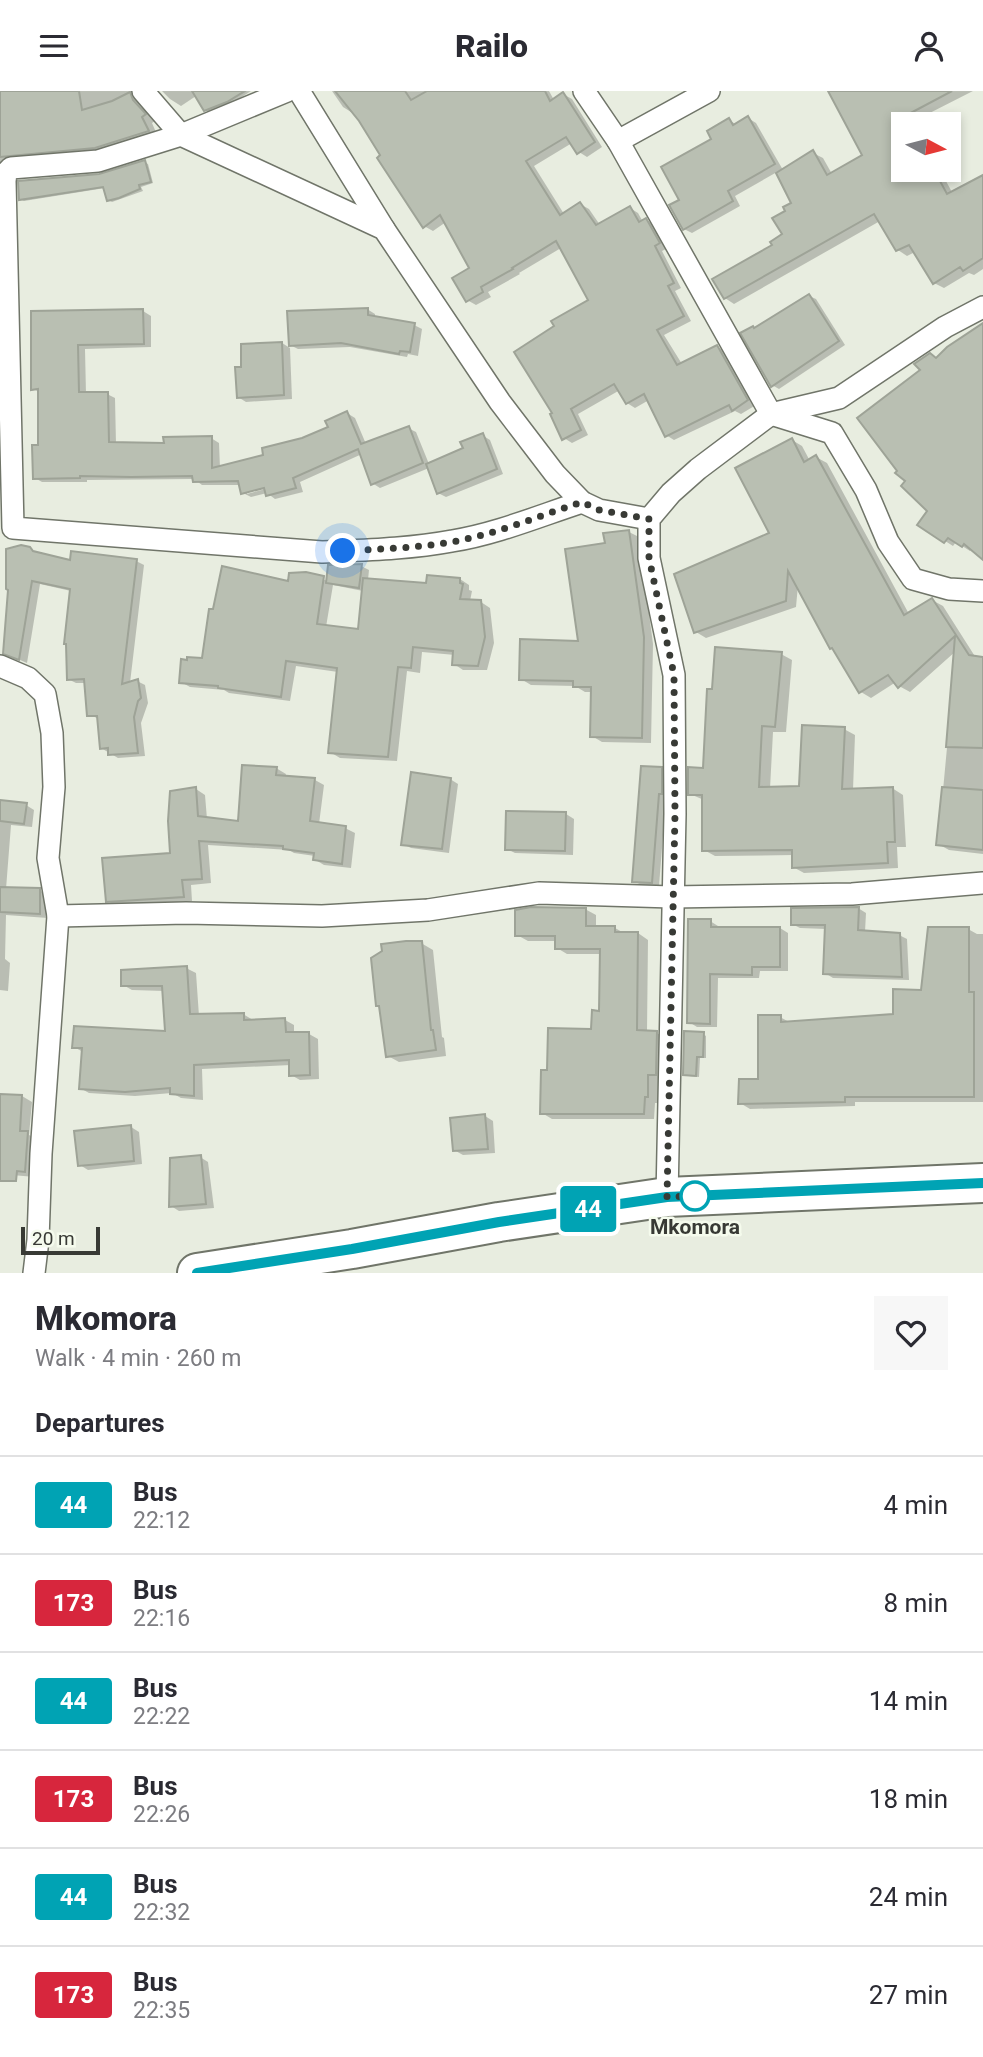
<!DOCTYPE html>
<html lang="en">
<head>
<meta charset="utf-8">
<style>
	body { margin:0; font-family:Roboto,sans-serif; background:#f7f7f7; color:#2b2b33; height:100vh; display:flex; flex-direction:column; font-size:26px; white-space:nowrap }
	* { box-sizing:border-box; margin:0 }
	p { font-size:23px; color:#7c7c81 }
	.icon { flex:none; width:38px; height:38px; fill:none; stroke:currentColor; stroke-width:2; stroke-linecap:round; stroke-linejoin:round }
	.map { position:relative; height:1182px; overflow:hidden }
	.details { display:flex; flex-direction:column; background:#fff; flex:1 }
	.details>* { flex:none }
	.badge { padding:0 14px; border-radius:5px; font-size:24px; line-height:46px }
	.needle { width:46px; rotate:97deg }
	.tools { position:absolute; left:891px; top:21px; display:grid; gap:14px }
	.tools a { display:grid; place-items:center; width:70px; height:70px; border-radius:0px; background:#fff; box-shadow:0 4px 10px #0003; font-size:35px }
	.scale { position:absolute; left:21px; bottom:18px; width:79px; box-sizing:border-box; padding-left:7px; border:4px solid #383a35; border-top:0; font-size:19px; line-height:24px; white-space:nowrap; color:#383a35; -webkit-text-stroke:5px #f5fbed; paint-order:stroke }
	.you { position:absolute; width:35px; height:35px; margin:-18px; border:5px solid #fff; border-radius:50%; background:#1a73e8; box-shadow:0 0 0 10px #1a73e833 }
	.map>.badge { position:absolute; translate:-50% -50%; box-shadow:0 0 0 4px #fff }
	h2 { padding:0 35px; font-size:26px; line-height:63px }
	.round { display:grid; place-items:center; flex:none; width:74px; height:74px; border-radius:0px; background:#f7f7f7 }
	.summary { display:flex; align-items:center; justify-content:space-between; height:119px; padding:0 35px }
	h1 { font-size:33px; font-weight:800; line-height:52px }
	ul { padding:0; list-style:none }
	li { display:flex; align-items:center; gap:21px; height:98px; padding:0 35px; border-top:2px solid #e1e1e2 }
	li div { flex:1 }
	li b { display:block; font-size:26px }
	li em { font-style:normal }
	li .badge { min-width:77px; font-weight:700; text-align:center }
	header { display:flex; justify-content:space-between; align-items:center; height:91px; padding:0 35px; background:#fff; font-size:32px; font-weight:800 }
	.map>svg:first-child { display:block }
	.shadow { fill:#0003; fill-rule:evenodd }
	.building { fill:#b9bfb2; stroke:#9ea397; stroke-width:2 }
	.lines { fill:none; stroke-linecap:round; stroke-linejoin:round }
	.street-casing { stroke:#707569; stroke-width:24 }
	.highway-casing { stroke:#707569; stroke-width:42 }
	.street { stroke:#fff; stroke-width:21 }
	.highway { stroke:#fff; stroke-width:38 }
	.line-casing { stroke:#fff; stroke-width:16 }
	.line { stroke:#00a3b4; stroke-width:10 }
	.walk { stroke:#383a35; stroke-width:7; stroke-dasharray:0 12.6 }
	.stop-dot { fill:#fff; stroke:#00a3b4; stroke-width:3.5 }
	.labels { text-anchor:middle; stroke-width:5; stroke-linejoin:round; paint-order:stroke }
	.stop-label { font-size:21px; font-weight:bold; fill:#383a35; stroke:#f5fbed }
</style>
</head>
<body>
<header><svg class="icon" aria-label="menu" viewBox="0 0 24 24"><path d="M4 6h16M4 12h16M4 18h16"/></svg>Railo<svg class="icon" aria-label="person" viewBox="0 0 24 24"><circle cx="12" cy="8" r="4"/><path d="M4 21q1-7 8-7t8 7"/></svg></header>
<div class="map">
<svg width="983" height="1182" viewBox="0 0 983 1182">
	<rect width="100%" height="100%" fill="#e8ede0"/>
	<!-- shadow -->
	<g class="shadow">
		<path d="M0,0H142L155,30L152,32L158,46L107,62L2,72L0,71Z"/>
		<path d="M162,0H251L237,9L241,14L216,25L205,19L196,5L181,15L170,8Z"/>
		<path d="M332,0H549L554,9L563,3L572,8L602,56L587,66L579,61L572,52L534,75L564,123L580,113L589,118L600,134L630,117L638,122L643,131L646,129L655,134L668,157L662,160L681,197L675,200L691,230L664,244L682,273L717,256L726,260L756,314L741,323L735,320L674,349L666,344L649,309L635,317L627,312L620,299L578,323L588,344L572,352L564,347L590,210L561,157L519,182L520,183L488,201L491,206L476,214L467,209L471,177L446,131L433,140L424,135L383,65L353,20L351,21L343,16Z"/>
		<path d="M830,0H973L914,30L915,33H903V79H940L953,103L983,86V178L974,184L969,182L944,197L934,192L915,161L907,165L898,159L880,130L734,213L725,207L784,144L787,120L793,112L777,81L735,105L740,115L692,142L684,138L681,109L714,48L729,29L737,34L748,27L756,32L783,79L813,62L823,67L832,83L864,65Z"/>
		<path d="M144,71L148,73L153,92L141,96L143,100L112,111L108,109L105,97L24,110L20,108Z"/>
		<path d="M809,205L816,208L845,254L779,298L772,294L755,238Z"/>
		<path d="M367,218L375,223V227L414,234L422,238L418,265L408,263L407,266L350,256L298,258L290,254Z"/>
		<path d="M143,220L151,225V256L85,258L86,303H107L115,307L116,353H165L211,347L219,352L220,377L266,365L330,337L347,322L355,327L366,353L408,337L416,341L429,373L465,358L482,344L490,349L503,383L446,406L438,402L429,377L380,397L372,392L362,363L300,391L303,401L275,408L267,402L251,406L243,402L241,394H202L194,388L87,389V391H42L35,387L40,355V301L33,298V222ZM272,393L273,396L247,403V400Z"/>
		<path d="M983,234V467L972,457L970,460L956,451L953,455L920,434L929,419L907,390L937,268Z"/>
		<path d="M282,252L290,257L292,308L246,311L238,306L243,277Z"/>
		<path d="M792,349L802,355L810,370L816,366L827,372L909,523L932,509L943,515L976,567H983V763L949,759L938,753L956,560L910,601L899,595L896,591L871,607L861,601L798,494L796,516L706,547L696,541L771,443Z"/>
		<path d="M629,441L639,446L653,553L651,652L602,651L592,645L593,601H585L575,595L531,594L521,588L580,552Z"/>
		<path d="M29,457L38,462L72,471L136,470L144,474L130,592L137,590L145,594L148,612L141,632L145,665L118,667L101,657L99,628L88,623L86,592H76L68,588L71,500L40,493L27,572L13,566Z"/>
		<path d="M361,475L369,479L368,489L428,494L460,488L469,494V499L472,500L470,510L481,511L490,517L494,552L487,579H463L454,573L455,564L422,561L420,582L407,580L397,670L340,667L330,661L338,581L296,575L290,610L229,602L224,599L190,596L181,591L289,493L306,483L328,490ZM333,494L363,500L360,540L326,536Z"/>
		<path d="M781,563L792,569L786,641H773L770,698L801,697L844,638L855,644L853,699L892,697L903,704L906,756H897L898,777L804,782L793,776L794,764L715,765L704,759V709L690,703L705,678L713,600Z"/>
		<path d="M276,677L286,683L285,687L315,689L324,694L319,733L345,737L355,742L351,777L324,774L314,768L315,765L294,762L289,759L208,754L211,792L191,794L192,810L117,815L107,810L172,763L196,698L205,704L207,728L239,732Z"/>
		<path d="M661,677L668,681L659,795L641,794L634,790Z"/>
		<path d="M450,688L458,693L449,762L411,757L403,753Z"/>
		<path d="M0,711L26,714L34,719L32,736L11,734L6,798L39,799L48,804V827L6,824L5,868L10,872L8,900L0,899Z"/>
		<path d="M566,723L574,728L573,764L515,762L507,758Z"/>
		<path d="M858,817L866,822L865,841L899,844L907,848L909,889L833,887L825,882L826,838L800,837L792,833Z"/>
		<path d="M585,818L596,824V837H615L624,842H638L648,849L647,941L657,942L667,948L666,989H658V1012H655L654,1028H552L542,1022L549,981L592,940L601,921V863H567L557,857V850H528L517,844Z"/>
		<path d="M710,830L718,835V837H780L788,842V880H760L759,887H718L717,936H697L689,931Z"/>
		<path d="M968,838L977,843H983V1011H855V1015L750,1018L740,1012L760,990L780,926L791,932L895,925L923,901Z"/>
		<path d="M421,852L433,859L442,946L444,947L446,965L399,971L388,965Z"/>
		<path d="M186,877L196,882L199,925L243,923L253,929H285L294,934V943H309L318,948L319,988L300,989L291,984V974L202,978L203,1009L181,1007L172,1002L135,1005L89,1002L80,997L83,961L74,956L167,942L164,900L132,899L123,894Z"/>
		<path d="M703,943L706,945V967H700L699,986L688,985L684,983Z"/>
		<path d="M0,1004L22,1005L32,1011L29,1044L37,1048L35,1086L0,1083Z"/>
		<path d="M485,1025L493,1030L495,1062L463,1064L454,1059Z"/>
		<path d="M131,1036L139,1041L142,1073L88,1079L80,1074Z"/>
		<path d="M200,1066L208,1071L214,1117L179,1120L171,1115Z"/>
	</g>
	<!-- building -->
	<g class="building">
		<path d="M0,0H79L82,19L112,10L130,1L133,9L146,23L142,26L149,40L95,57L0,66Z"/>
		<path d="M192,0H245L227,11L204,20Z"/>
		<path d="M335,0H405L411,9L427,0H545L550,10L563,1L595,51L577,63L566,46L526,70L560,124L580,111L596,134L630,115L639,131L646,127L660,152L655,155L674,192L668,195L684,225L657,239L677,274L717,254L748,309L732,320L729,314L665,346L644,303L626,313L614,293L571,318L581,339L562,349L550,323L552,322L514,261L554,235L551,230L588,209L556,150L512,177L513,178L481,196L483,201L466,211L452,187L469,177L440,124L423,137L377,67L380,64L359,30Z"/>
		<path d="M828,0H952L905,25L910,33H903V79H934L947,103L983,84V167L963,180L960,176L933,193L909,154L896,160L874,123L724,208L712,188L772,154L770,151L782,143L772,127L785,120L783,116L791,112L776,82L813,59L827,84L862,64Z"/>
		<path d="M748,25L775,73L728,100L733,110L683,139L669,114L679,109L661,76L711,48L707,40L729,27L733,34Z"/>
		<path d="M145,69L151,91L139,94L140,98L119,107L107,110L103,96L19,109L18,90L99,83Z"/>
		<path d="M809,203L839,250L771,296L740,242L753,235L754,237Z"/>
		<path d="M368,217V224L415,232L410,261L400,260L399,263L341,252L289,255L287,220Z"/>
		<path d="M143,218L144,253L78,254L79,301H108L109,351L164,352L163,346L212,345V377L263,364L262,357L302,347L328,336L325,330L347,320L361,353L409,335L423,372L371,394L358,358L293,387L296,397L266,405L264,397L241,403L238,390L193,391L192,385L131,386L80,385V387L33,388L32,354H38V298L31,299V220Z"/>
		<path d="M983,232V469L964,453L962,456L948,447L944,452L917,434L927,420L901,395L905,390L895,382L897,380L857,327L920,279L914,273L930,262L936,267L947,256Z"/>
		<path d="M282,251L284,304L237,307L235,276H241V253Z"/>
		<path d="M483,342L497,378L437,403L426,373L463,357L460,351Z"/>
		<path d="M792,347L804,371L816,364L904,524L932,507L969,564L983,566V657L946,656L955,545L898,597L888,584L859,602L832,557L830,558L788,480L786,510L694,542L674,483L769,442L735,377Z"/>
		<path d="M629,439L644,546L642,647L590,646L591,596H573V590L519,589L520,548L578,550L565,458L605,452L603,442Z"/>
		<path d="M21,454L30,456L33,460L70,469L71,460L137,468L122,593L138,588L141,607L138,610L134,626L138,662L108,664V657L100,658L97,625H87L84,588L67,589L66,553H64L70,498L32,490L19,569L3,563L8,499L6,498V458Z"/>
		<path d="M362,473L359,497L326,492L328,474Z"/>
		<path d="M222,475L288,490L289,482L306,481L324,485L317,533L358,538L363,487L426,492L427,484L460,487V492L463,493L460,508L481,509L485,546L478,575L452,574L453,560L413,556L411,577L398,576L388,666L328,662L337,577L286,570L281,606L218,597V595L179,592L181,568L187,569V566L202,567L209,518H213Z"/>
		<path d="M715,556L782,561L775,636L762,635L759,696L799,695L802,634L845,636L842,698L893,696L895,751H887L888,772L792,777V759L702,760V704H688V676L703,677L707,598H712Z"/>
		<path d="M242,674L277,676L276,684L315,687L310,730L346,735L342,773L313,769L314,762L283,758V755L199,750L202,788L182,789L184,806L106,811L102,767L170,762L168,730L170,700L196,696L198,725L238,730Z"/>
		<path d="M641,675L662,676V703H659L652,792L632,791Z"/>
		<path d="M411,681L451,687L442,758L401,754Z"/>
		<path d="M942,696L983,699V759L936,754Z"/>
		<path d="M0,709L27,712L24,733L0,730Z"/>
		<path d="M506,720L566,721L565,760L505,759Z"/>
		<path d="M0,796L40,797V823L0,821Z"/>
		<path d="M531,816L586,817V835H615V841H638L637,939L657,940L656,984H648V1006H645L644,1023H540L541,979H547L548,937L591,938L592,919L599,920L600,858H555V845H515V819Z"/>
		<path d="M859,816L858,839L900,842L902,886L823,883L825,834H791V817Z"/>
		<path d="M688,828H711V836H780V876H752V884L710,883V933L687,932Z"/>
		<path d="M928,836H969V901H974V1006H845V1011L738,1013L739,988H758V924H781V931L893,923V898L921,899Z"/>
		<path d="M406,850H422L431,939H433L436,959L386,966L379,915H376L371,867L382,860L381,853Z"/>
		<path d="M187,875L190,923L244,922V929L285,927L286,941H309L310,984L289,985V969L194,974V1005L170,1003V997L125,1001L79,998L82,957H72L74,935L165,940L162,895H121V879Z"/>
		<path d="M684,940L704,941L703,966H697L696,985L683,984Z"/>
		<path d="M0,1003L22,1004L20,1040H28L25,1081L17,1080L16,1090H0Z"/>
		<path d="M485,1023L488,1058L453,1060L450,1027Z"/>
		<path d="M131,1034L134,1070L78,1075L74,1040Z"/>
		<path d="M201,1064L206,1113L169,1116L170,1067Z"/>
	</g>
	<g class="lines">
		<defs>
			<g id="street">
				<path d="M143,0L181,44L384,138L500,311L555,383L582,411L599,419L649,428"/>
				<path d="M287,0L181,44L98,70L11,77L6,82L5,90L13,437L322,461C365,459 409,458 452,450C496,443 539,425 582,411"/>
				<path d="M299,0L384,138"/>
				<path d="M584,0L618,50L771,323L832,342L866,399L888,451L913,488L949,498L983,500"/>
				<path d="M618,50L709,0"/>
				<path d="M0,575L28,587L45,603L52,642L54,696L48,767L58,825L41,1063L38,1149L34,1182"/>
				<path d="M58,825L186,822L322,825L428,819L539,802L672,806L852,803L983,792"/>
				<path d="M667,1106L675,723L674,584L649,467V428L671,402L698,378L771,323L839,307L945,236L983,216"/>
			</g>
			<path id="highway" d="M197,1182L352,1158L499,1131L667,1106L983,1092"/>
		</defs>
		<!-- street casing -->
		<use href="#street" class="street-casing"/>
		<!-- highway casing -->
		<use href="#highway" class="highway-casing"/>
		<!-- street -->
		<use href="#street" class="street"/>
		<!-- highway -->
		<use href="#highway" class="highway"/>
	</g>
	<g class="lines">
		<defs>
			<path id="line" d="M197,1182L352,1158L499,1131L667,1106L983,1092"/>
		</defs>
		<!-- line casing -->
		<use href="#line" class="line-casing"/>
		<!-- line -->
		<use href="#line" class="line"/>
		<!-- walk -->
		<path class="walk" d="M343,460C379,458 416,457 452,451C496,443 539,425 582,411L599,419L649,428V467L674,584L675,723L667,1106L695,1105"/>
	</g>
	<!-- markers -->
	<circle class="stop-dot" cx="695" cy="1105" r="14"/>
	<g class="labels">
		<!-- stop labels -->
		<g class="stop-label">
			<text x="695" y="1143">Mkomora</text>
		</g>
	</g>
</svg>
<div class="tools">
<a><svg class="needle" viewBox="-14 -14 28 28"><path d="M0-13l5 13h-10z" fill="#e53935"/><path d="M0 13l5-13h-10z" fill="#7c7c81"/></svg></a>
</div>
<div class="scale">20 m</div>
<div class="you" style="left:343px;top:460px"></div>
<b class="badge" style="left:588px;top:1118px;background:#00a3b4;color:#fff">44</b>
</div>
<section class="details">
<div class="summary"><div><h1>Mkomora</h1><p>Walk · 4 min · 260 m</p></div><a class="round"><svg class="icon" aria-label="heart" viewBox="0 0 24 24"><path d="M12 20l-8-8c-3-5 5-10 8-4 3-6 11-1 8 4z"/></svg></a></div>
<h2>Departures</h2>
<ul>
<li><span class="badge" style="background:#00a3b4;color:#fff">44</span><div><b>Bus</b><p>22:12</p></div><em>4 min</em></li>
<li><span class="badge" style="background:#d7263d;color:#fff">173</span><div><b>Bus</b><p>22:16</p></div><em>8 min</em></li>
<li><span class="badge" style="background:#00a3b4;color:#fff">44</span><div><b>Bus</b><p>22:22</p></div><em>14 min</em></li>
<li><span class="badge" style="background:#d7263d;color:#fff">173</span><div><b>Bus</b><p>22:26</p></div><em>18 min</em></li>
<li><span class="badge" style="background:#00a3b4;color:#fff">44</span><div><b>Bus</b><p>22:32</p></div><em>24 min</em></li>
<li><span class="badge" style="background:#d7263d;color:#fff">173</span><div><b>Bus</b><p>22:35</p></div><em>27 min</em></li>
</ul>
</section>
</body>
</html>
